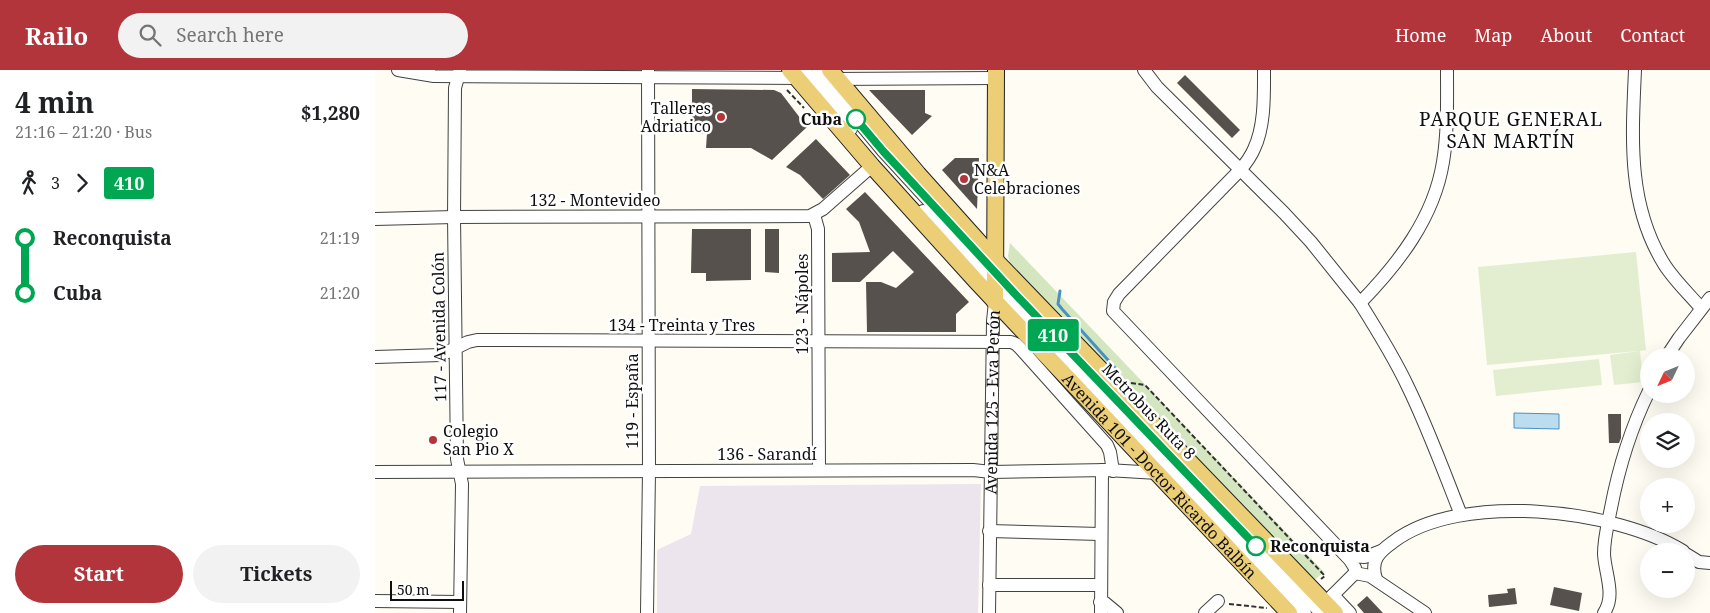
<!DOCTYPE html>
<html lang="en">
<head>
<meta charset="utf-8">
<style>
	body { margin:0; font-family:"Noto Serif",serif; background:#f2f2f2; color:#202124; height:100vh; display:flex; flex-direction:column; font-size:19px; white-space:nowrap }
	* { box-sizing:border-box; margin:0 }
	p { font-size:16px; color:#757577 }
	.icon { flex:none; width:28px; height:28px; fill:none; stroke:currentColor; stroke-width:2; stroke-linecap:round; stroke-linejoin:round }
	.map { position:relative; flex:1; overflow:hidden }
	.side { display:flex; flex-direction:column; background:#fff; width:375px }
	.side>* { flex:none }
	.badge { padding:0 10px; border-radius:4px; font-size:18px; line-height:32px }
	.needle { width:32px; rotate:227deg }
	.tools { position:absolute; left:1265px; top:278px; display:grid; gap:10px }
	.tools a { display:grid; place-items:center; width:55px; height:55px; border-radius:50%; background:#fff; box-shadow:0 5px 20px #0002; font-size:25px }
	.scale { position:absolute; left:15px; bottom:12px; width:74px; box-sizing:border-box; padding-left:5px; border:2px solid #0f0f0f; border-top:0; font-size:14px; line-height:18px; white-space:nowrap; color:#0f0f0f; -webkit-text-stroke:4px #fff; paint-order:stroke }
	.map>.badge { position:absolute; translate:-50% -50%; box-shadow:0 0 0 2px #fff }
	.legs { display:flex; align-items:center; gap:8px; height:55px; padding:0 15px; font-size:16px }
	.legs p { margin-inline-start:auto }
	.head { display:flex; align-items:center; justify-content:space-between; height:85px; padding:0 15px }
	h1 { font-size:28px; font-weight:700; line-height:38px }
	.button { display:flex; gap:10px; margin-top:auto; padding:10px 15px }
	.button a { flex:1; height:58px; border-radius:30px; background:#b2353b; color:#fff; font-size:20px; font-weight:700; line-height:58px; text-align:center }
	.button a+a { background:#f2f2f2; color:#202124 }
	ul { padding:0 15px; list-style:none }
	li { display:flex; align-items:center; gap:18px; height:55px; font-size:19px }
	li i { display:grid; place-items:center; width:8px; height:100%; margin:0 6px; background:currentColor }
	li i::after { content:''; width:12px; height:12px; margin:-6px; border:4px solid; border-radius:50%; background:#fff }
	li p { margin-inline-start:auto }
	li:first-child i { background:linear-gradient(#0000 50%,currentColor 0) }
	li:last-child i { background:linear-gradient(currentColor 50%,#0000 0) }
	header { display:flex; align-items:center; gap:30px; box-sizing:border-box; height:70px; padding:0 25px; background:#b2353b; color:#fff }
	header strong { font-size:24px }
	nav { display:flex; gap:28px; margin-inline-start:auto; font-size:18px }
	.search { width:350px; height:45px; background:#f2f2f2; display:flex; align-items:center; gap:12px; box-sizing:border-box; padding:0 18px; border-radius:28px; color:#757577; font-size:19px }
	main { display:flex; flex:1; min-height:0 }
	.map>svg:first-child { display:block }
	.industrial { fill:#ece5ed }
	.green { fill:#d3e6bf }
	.pitch { fill:#e3eed0 }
	.water { fill:#bcddf0; stroke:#4b91c0 }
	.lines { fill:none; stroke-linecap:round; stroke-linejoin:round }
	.stream { stroke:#4b91c0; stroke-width:3 }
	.building { fill:#57514d }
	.minor-casing { stroke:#424242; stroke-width:14 }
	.major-casing { stroke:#202020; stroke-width:18 }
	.path { stroke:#313131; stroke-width:2; stroke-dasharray:5 2.5; stroke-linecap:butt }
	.minor { stroke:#fff; stroke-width:12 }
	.major { stroke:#ebce76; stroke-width:16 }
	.line-1-casing { stroke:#fff; stroke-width:11 }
	.line-1 { stroke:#00a651; stroke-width:8 }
	.poi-dot { fill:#b2353b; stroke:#fff; stroke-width:2 }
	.stop-1-dot { fill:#fff; stroke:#00a651; stroke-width:2.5 }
	.labels { text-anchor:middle; stroke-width:5; stroke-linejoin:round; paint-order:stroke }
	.poi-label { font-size:16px; fill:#0f0f0f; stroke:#fff; text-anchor:start }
	.stop-label { font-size:16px; font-weight:bold; fill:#0f0f0f; stroke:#fff; text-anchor:end }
	.street-label { font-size:16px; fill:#0f0f0f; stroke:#fff }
	.quarter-label { font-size:19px; letter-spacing:1px; fill:#0f0f0f; stroke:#fff }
</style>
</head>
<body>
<header>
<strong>Railo</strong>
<div class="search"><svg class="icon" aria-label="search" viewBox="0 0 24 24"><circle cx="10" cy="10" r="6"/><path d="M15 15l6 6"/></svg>Search here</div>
<nav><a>Home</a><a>Map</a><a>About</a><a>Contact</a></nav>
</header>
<main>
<section class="side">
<div class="head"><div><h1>4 min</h1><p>21:16 – 21:20 · Bus</p></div><b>$1,280</b></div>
<div class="legs"><svg class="icon" aria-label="walk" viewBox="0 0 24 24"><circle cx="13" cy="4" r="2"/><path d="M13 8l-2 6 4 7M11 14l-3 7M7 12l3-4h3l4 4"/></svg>3<svg class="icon" aria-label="forward" viewBox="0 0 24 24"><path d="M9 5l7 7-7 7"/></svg><b class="badge" style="background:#00a651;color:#fff">410</b></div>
<ul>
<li><i style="color:#00a651"></i><b>Reconquista</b><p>21:19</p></li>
<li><i style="color:#00a651"></i><b>Cuba</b><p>21:20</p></li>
</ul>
<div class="button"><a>Start</a><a>Tickets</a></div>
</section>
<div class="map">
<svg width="1335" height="543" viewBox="0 0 1335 543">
	<rect width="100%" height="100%" fill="#fefcf3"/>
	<!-- industrial -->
	<path class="industrial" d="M606,414L603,543H282V480L316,464L325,416Z"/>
	<!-- green -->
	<path class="green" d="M635,173L949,502L938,511L635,195L633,186Z"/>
	<!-- pitch -->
	<g class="pitch">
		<path d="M1261,182L1271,280L1265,281L1268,312L1239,315L1235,285L1264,281L1112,295L1103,197Z"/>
		<path d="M1224,289L1227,315L1121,326L1118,300Z"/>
	</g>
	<!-- water -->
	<path class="water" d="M1139,343L1184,344V359L1139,358Z"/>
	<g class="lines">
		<!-- stream -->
		<path class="stream" d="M685,221L683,234L687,239L742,300"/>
	</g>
	<!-- building -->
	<g class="building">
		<path d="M810,5L865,60L857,68L802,13Z"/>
		<path d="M317,19L399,20L406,23L432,57L397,90L376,78H331L332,63L317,64Z"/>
		<path d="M494,20H550V43L557,46L537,65Z"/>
		<path d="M441,69L475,105L448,129L425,105L411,97Z"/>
		<path d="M580,88H604L602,139L567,100Z"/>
		<path d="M490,122L594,232L581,244V262H492L491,212H506L521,218L539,202L518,181L485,212H457V183L495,182L484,152L471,139Z"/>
		<path d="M317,159H376V210L331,211V203H316Z"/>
		<path d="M390,159H404V203L390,202Z"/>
		<path d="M1233,344H1246V368L1244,373H1234Z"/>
		<path d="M1179,517L1207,523L1204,541L1175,535Z"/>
		<path d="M1140,518L1142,534L1114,537L1113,525L1133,523L1132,519Z"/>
		<path d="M992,526L1008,543H989L982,535Z"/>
	</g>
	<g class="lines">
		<defs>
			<g id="minor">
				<path d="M23,0L59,6L428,8"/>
				<path d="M85,0L80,18L79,147L82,389L87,414L85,543"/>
				<path d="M429,0L476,59"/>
				<path d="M443,0L464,28L508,81L620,203L946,543"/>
				<path d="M769,0L782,17L909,143L936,172L985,233C1023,194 1059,148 1068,92C1073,62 1072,31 1072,0"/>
				<path d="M889,0C889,25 890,56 879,79C876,86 871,93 866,99L744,224L739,232L738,241L975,490L980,498V503L995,506L1050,543"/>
				<path d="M1260,0C1257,68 1252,134 1289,194C1299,210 1314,224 1326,238"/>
				<path d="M458,9L620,8"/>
				<path d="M548,141L930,543"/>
				<path d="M439,145L443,159L444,400"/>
				<path d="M0,149L79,147L435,146L448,139L497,96"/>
				<path d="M985,233C1002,260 1019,287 1033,317C1053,358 1069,402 1086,445"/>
				<path d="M1292,286L1304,268L1335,228"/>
				<path d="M0,287L66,285L93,272L102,270L636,272L641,274L646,279L732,375L735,382L738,401"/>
				<path d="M0,402L598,400L616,402L732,400L783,403"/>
				<path d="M614,461L725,464"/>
				<path d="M1311,484L1324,492L1335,493"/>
				<path d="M972,486L990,487L1006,481"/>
				<path d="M1001,509C995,490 1004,482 1018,472C1085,421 1240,439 1308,481"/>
				<path d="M614,515H725"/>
				<path d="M958,525L975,543"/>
				<path d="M0,531L85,532"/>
				<path d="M725,532L730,533L742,543"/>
				<path d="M945,538L980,503"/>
				<path d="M272,543L274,401L273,0"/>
				<path id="s1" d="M614,543L618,251L620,232"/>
				<path d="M726,543L727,400"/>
				<path d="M830,543L843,531"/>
				<path d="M1229,543C1241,525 1230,504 1229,484C1229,468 1233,453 1236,438C1244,396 1255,360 1274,321"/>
			</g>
			<g id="major">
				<path id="s2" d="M415,0L497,96L601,211L914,543"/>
				<path d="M455,0L543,104L620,190L960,543"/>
				<path d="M620,232L621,0"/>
			</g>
		</defs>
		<!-- minor casing -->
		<use href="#minor" class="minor-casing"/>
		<!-- major casing -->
		<use href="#major" class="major-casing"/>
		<!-- path -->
		<g class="path">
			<path d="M412,20L429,38"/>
			<path d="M756,313L770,315L950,506L946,509"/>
			<path d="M854,534L892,538"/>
		</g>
		<!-- minor -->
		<use href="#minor" class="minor"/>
		<!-- major -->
		<use href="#major" class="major"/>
	</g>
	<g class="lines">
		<defs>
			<path id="line-1" d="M481,49L508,81L641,225L881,476"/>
		</defs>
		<!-- line-1 casing -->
		<use href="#line-1" class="line-1-casing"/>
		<!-- line-1 -->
		<use href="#line-1" class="line-1"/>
	</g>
	<!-- markers -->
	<g class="poi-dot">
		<circle cx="346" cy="47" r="5"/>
		<circle cx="589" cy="109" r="5"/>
		<circle cx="58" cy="370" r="5"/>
	</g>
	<g class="stop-1-dot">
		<circle cx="481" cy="49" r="9"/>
		<circle cx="881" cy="476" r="9"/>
	</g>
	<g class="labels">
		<!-- poi labels -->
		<g class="poi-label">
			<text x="336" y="44" text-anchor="end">Talleres<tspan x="336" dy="18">Adriatico</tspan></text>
			<text x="599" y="106">N&amp;A<tspan x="599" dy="18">Celebraciones</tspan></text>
			<text x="68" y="367">Colegio<tspan x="68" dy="18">San Pio X</tspan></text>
		</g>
		<!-- stop labels -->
		<g class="stop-label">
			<text x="467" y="55">Cuba</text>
			<text x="895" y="482" text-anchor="start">Reconquista</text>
		</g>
		<!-- street labels -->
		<g class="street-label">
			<text x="220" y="136">132 - Montevideo</text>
			<text transform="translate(427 234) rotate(-90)" y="6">123 - Nápoles</text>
			<text x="307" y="261">134 - Treinta y Tres</text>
			<text transform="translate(64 257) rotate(-91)" y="6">117 - Avenida Colón</text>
			<text transform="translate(257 331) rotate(-90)" y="6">119 - España</text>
			<text dy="6" stroke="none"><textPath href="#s1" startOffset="211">Avenida 125 - Eva Perón</textPath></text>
			<text transform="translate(774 341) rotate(46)" y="6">Metrobus Ruta 8</text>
			<text x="392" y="390">136 - Sarandí</text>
			<text dy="6" stroke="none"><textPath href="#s2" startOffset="549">Avenida 101 - Doctor Ricardo Balbín</textPath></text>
		</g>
		<!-- quarter labels -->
		<g class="quarter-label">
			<text x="1136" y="56">PARQUE GENERAL<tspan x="1136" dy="22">SAN MARTÍN</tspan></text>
		</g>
	</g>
</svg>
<div class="tools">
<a><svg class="needle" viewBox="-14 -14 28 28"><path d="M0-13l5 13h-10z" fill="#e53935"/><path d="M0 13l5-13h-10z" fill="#757577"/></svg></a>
<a><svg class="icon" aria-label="layers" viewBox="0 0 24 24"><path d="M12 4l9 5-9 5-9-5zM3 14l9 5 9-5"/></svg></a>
<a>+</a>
<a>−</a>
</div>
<div class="scale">50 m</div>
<b class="badge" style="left:678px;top:265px;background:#00a651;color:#fff">410</b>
</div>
</main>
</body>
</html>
